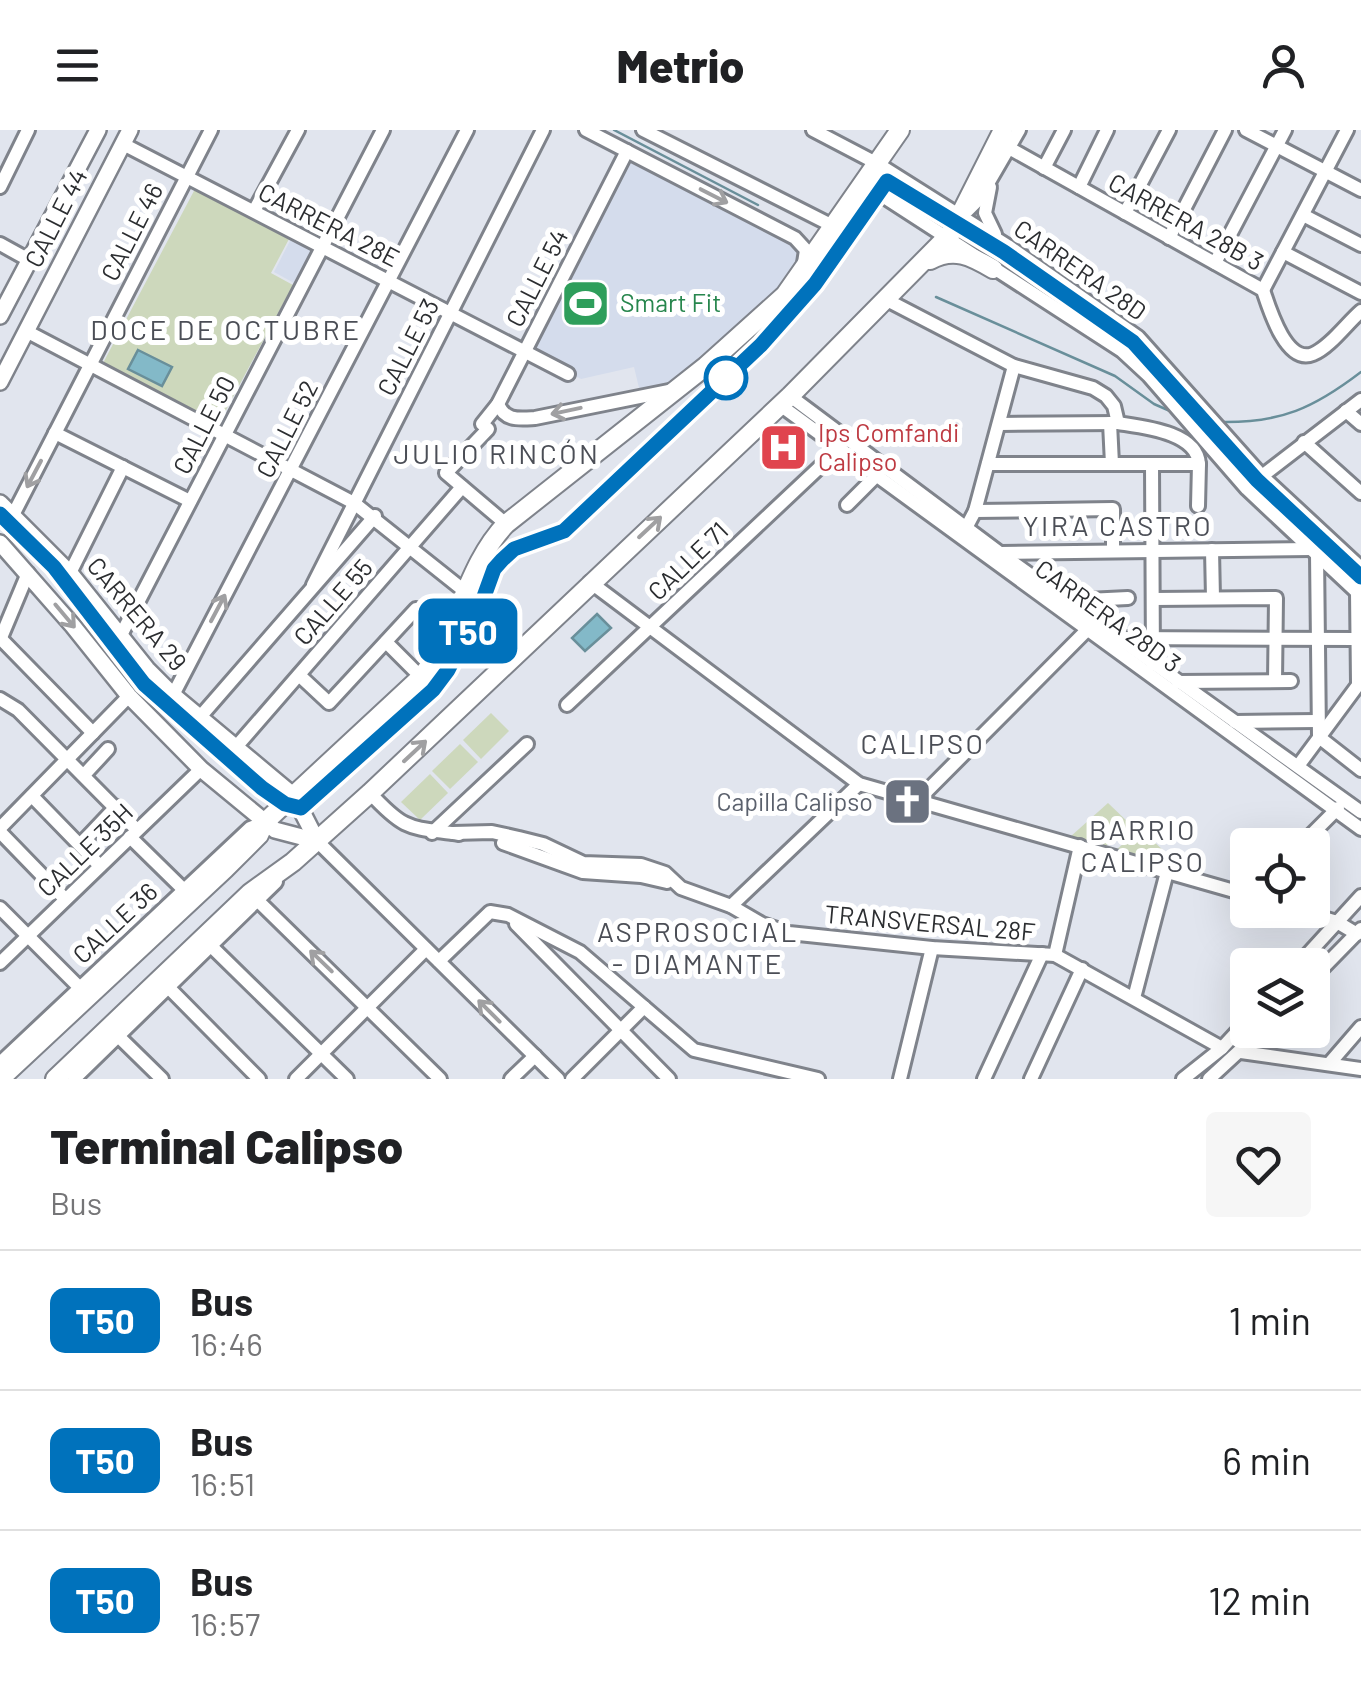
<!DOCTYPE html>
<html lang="en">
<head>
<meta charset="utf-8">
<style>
	body { margin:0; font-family:Barlow,sans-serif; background:#f6f6f6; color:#202124; height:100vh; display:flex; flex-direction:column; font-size:38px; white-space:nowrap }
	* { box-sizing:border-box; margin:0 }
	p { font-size:32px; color:#757577 }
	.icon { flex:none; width:55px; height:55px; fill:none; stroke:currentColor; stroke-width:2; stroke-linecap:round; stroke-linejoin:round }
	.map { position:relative; height:949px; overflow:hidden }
	.side { display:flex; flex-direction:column; background:#fff; flex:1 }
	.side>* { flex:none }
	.badge { padding:0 20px; border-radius:15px; font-size:35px; line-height:65px }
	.tools { position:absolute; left:1230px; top:698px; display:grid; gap:20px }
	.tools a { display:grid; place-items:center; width:100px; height:100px; border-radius:10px; background:#fff; box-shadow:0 10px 40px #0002; font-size:50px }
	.map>.badge { position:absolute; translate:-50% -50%; box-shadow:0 0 0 5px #fff }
	.round { display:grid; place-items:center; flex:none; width:105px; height:105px; border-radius:10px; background:#f6f6f6 }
	.summary { display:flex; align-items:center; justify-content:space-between; height:170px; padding:0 50px }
	h1 { font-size:48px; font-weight:800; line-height:75px }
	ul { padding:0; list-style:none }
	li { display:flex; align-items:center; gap:30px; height:140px; padding:0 50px; border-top:2px solid #e0e0e0 }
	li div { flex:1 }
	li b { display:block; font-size:38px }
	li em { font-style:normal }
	li .badge { min-width:110px; font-weight:700; text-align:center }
	header { display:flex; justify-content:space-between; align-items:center; height:130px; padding:0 50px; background:#fff; font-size:45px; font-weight:800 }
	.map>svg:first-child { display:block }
	.built { fill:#d4dcec }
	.green { fill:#cdd8bc }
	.water { fill:#83b9c8; stroke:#698f9a; stroke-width:2.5 }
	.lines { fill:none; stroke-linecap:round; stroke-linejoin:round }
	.stream { stroke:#698f9a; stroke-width:2.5 }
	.minor-casing { stroke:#7f838b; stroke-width:18 }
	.major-casing { stroke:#7f838b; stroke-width:20 }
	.highway-casing { stroke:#7f838b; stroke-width:22 }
	.minor { stroke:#fff; stroke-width:12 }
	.major { stroke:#fff; stroke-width:15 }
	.highway { stroke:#fff; stroke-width:18 }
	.oneway { stroke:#a0a0a2 }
	.line-casing { stroke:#fff; stroke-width:22 }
	.line { stroke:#0072bc; stroke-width:15 }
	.stop-dot { fill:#fff; stroke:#0072bc; stroke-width:5 }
	.labels { text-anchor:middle; stroke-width:10; stroke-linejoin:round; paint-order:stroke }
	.street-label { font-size:25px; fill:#2b2d30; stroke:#fff }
	.leisure-label { font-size:25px; fill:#27864d; stroke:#fff; text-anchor:start }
	.health-label { font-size:25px; fill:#be3a42; stroke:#fff; text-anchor:start }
	.worship-label { font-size:25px; fill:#5b616d; stroke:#fff; text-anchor:end }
	.neighbourhood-label { font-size:28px; letter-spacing:2.5px; fill:#4b4e56; stroke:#fff }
</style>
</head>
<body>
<header><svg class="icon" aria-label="menu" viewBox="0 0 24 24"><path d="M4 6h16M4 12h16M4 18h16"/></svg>Metrio<svg class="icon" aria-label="person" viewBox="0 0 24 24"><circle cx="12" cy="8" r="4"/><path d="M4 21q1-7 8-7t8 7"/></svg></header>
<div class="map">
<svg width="1361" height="949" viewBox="0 0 1361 949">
	<rect width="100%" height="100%" fill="#e1e5ee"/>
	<!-- built -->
	<g class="built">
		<path d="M627,21L803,114V141L677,260L641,266L634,237L581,249L525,221Z"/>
		<path d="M292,107L313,117L294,153L274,142Z"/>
	</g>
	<!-- green -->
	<g class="green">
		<path d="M195,59L289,109L271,143L293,155L218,295L102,235Z"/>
		<path d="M491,583L509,601L481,629L463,610Z"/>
		<path d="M460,614L478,632L450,659L432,641Z"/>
		<path d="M430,644L448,663L420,690L401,672Z"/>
		<path d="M1108,673L1130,694L1105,717L1070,707Z"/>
		<path d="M1140,699L1164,721L1151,731L1116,720Z"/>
	</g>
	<!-- water -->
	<g class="water">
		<path d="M138,220L172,237L162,256L128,239Z"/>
		<path d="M597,484L611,498L585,521L572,508Z"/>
	</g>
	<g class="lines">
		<!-- stream -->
		<g class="stream">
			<path d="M614,0L758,75"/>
			<path d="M936,167L1115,246L1154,274L1170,281"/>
			<path d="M1221,292C1281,293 1314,278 1361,242"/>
		</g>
		<defs>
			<g id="minor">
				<path d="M586,0L795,108L806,120L804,133"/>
				<path d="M643,0L831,95"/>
				<path d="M813,0L878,34L1008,116L1138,207L1262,346L1361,438"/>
				<path d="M1246,0L1361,60"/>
				<path d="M123,14L568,244"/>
				<path d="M1009,18L1263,160C1269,178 1286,235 1313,224C1330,217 1347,193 1361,181"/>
				<path d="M1044,38L1064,0"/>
				<path d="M864,54L1122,221L1149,246L1247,359L1361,466"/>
				<path d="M0,57L28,0"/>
				<path d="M990,57L985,83L995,104"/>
				<path d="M1079,57L1107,0"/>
				<path d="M254,81L298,0"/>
				<path d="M967,81L979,69L1019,0"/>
				<path d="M1125,83L1169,0"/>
				<path d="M1303,85L1361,115"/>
				<path d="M1169,108L1225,0"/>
				<path d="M0,114L29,130"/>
				<path d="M1283,122L1361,163"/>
				<path d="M1215,133L1285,0"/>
				<path d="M1263,160L1347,0"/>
				<path d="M885,169L1014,236L1093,258L1106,266L1114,276L1118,293C1143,297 1197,302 1199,334H988"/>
				<path d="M26,201L354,373L467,463"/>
				<path d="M790,266L1008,429L1361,682"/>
				<path d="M498,274C505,291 518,289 535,288L674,260"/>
				<path d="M780,275L1361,699"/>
				<path d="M1346,281L1361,294"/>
				<path d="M1110,293L1112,334"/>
				<path d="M1000,294L1118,293"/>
				<path d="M55,303L190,371"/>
				<path d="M1304,312L1361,363"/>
				<path d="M1152,334L1153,534"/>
				<path d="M1262,346L1361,270"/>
				<path d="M847,375L876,346"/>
				<path d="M1198,376L1199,334"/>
				<path d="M975,381L1113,379V420"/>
				<path d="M13,385L211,0"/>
				<path d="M506,394L446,343L488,299L482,294L498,274L627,21"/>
				<path d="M965,400L975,381L1014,236"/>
				<path d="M1212,420L1213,468"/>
				<path d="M1001,423L1311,419"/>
				<path d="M1317,424L1319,607L1361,640"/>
				<path d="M70,443L123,337"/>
				<path d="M590,452L859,654L1248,765"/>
				<path d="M313,455L543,0"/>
				<path d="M1357,462L1358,554"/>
				<path d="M1153,469L1276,468L1275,551"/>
				<path d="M1067,471L1128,468"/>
				<path d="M121,505L383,0"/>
				<path d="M1118,508L1358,509"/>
				<path d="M1,509L93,603"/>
				<path d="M0,510L28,443"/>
				<path d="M386,512L421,547"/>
				<path d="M299,545L329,573L416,479"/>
				<path d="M1178,552L1291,551"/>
				<path d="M173,565L467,0"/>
				<path d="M0,569L18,580L137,700"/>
				<path d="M567,575L839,319"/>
				<path d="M200,587L375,386"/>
				<path d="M1235,592L1317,591"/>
				<path d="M236,617L462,357"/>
				<path d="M1298,636L1361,551"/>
				<path d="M84,645L108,619"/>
				<path d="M370,663C406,702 410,697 459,704"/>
				<path d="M32,666L100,736"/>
				<path d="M917,671L1088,499"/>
				<path d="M0,698L129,566"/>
				<path d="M0,702L65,769"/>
				<path d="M432,703L527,614"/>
				<path d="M453,703L492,702L519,708L543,714L583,733L641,735L665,743L681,758L731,776L762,794L789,803L932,818L1055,825L1222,918"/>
				<path d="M130,707L184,760"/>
				<path d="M317,711L558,949"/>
				<path d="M503,713L583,742L641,746L667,752"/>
				<path d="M80,715L116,677"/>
				<path d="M1301,715L1338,678"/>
				<path d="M252,765L440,949"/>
				<path d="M731,776L859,654"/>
				<path d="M0,778L79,857"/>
				<path d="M1297,780L1337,792L1357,804"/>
				<path d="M516,794L669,949"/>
				<path d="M212,817L347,949"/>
				<path d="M1055,825L1080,716"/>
				<path d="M439,831L490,782L508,785L580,822L694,920L818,949"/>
				<path d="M0,833L201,639"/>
				<path d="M1298,835L1361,766"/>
				<path d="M1312,849L1361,799"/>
				<path d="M169,858L259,949"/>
				<path d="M1134,868L1167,742"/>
				<path d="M114,902L162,949"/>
				<path d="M1241,922L1361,939"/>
				<path d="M0,933L250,698L265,692"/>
				<path d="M1329,934L1361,897"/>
				<path d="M74,949L276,752"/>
				<path d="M296,949L426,819"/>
				<path d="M511,949L535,926"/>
				<path d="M572,949L644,877"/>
				<path d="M900,949L932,818"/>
				<path d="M984,949L1042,824"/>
				<path d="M1031,949L1082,839"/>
				<path d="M1183,949L1222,918L1248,890"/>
				<path d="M1209,949L1262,900"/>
			</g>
			<g id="major">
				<path d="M0,186L98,0"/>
				<path d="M0,252L130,0"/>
				<path d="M0,373L70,443L147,539L173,565L294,666L317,711"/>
				<path d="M0,413L73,496L129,566L201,639L275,700L317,711"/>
			</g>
			<g id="highway">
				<path d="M930,130C954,117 971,126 993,139"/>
				<path d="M0,949L225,739L259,705L265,692L421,547C459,501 465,437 506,394L706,236L785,165L900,0"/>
				<path d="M55,949L250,763L293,732L370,663L790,266L951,103L1003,0"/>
			</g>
		</defs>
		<!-- minor casing -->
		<use href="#minor" class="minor-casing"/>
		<!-- major casing -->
		<use href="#major" class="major-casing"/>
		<!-- highway casing -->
		<use href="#highway" class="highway-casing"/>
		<!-- minor -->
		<use href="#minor" class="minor"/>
		<!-- major -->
		<use href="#major" class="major"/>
		<!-- highway -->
		<use href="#highway" class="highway"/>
	</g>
	<!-- one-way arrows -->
	<defs><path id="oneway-shaft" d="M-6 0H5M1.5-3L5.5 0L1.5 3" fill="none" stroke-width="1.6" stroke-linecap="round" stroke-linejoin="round" transform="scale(2.5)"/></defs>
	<g class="oneway">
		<use href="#oneway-shaft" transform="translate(714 66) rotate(27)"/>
		<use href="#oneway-shaft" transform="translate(566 281) rotate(168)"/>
		<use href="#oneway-shaft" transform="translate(34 344) rotate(118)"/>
		<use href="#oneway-shaft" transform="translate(650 397) rotate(-43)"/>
		<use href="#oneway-shaft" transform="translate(218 478) rotate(-62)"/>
		<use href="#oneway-shaft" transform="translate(65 486) rotate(50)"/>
		<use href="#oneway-shaft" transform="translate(415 621) rotate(-43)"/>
		<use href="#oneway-shaft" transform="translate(321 831) rotate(-136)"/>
		<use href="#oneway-shaft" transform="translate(489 881) rotate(-135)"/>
	</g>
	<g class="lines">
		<defs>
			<path id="line" d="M0,384L54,437L144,554L262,658L285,674L301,678L433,560L448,540L482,472L494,439L502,430L514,419L564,401L761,215L815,154L887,51L1004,122L1133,212L1257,350L1361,447"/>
		</defs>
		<!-- line casing -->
		<use href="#line" class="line-casing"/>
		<!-- line -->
		<use href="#line" class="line"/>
	</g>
	<!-- icons -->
	<defs>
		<symbol id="stadium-square" viewBox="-11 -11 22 22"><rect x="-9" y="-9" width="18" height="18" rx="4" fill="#2e9e5b" stroke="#fff"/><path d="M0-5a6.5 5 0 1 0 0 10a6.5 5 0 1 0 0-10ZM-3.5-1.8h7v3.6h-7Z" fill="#fff"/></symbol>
		<symbol id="hospital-square" viewBox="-11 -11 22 22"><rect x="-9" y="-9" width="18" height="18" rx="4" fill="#e0444e" stroke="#fff"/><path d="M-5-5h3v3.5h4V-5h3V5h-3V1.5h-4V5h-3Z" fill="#fff"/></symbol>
		<symbol id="church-square" viewBox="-11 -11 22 22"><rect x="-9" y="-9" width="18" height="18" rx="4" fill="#6b7280" stroke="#fff"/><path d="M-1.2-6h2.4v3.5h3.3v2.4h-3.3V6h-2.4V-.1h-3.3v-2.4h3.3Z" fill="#fff"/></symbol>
	</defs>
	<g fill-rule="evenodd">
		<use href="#stadium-square" x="558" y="146" width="55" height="55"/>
		<use href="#hospital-square" x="756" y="290" width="55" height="55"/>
		<use href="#church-square" x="880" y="644" width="55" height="55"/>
	</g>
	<!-- markers -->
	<circle class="stop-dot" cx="726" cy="248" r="20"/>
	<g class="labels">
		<!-- street labels -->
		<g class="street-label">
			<text transform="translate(56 88) rotate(-63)" y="9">CALLE 44</text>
			<text transform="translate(1186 92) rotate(29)" y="9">CARRERA 28B 3</text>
			<text transform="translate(329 95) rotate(27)" y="9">CARRERA 28E</text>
			<text transform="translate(132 102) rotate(-63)" y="9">CALLE 46</text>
			<text transform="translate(1080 140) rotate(35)" y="9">CARRERA 28D</text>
			<text transform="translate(537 148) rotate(-63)" y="9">CALLE 54</text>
			<text transform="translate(408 217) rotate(-63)" y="9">CALLE 53</text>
			<text transform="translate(204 295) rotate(-63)" y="9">CALLE 50</text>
			<text transform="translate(287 299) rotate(-63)" y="9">CALLE 52</text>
			<text transform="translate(688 431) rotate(-44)" y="9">CALLE 71</text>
			<text transform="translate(333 472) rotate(-49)" y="9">CALLE 55</text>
			<text transform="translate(137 484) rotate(50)" y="9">CARRERA 29</text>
			<text transform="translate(1108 486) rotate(36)" y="9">CARRERA 28D 3</text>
			<text transform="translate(85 720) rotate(-44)" y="9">CALLE 35H</text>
			<text transform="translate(115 793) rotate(-43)" y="9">CALLE 36</text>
			<text transform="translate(930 793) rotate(5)" y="9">TRANSVERSAL 28F</text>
		</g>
		<!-- leisure labels -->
		<g class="leisure-label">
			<text x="620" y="182">Smart Fit</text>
		</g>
		<!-- health labels -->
		<g class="health-label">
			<text x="818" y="312">Ips Comfandi<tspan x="818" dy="29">Calipso</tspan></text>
		</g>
		<!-- worship labels -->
		<g class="worship-label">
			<text x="873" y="681">Capilla Calipso</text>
		</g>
		<!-- neighbourhood labels -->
		<g class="neighbourhood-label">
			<text x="226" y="210">DOCE DE OCTUBRE</text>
			<text x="497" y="334">JULIO RINCÓN</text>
			<text x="1118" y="406">YIRA CASTRO</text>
			<text x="923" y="624">CALIPSO</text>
			<text x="1143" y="710">BARRIO<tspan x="1143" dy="32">CALIPSO</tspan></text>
			<text x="698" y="812">ASPROSOCIAL<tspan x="698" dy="32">- DIAMANTE</tspan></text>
		</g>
	</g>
</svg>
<div class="tools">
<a><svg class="icon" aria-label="locate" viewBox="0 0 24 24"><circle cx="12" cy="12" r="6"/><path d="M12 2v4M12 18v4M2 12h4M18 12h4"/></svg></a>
<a><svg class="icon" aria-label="layers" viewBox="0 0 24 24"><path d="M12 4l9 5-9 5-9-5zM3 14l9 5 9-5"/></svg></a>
</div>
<b class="badge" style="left:468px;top:501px;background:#0072bc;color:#fff">T50</b>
</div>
<section class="side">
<div class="summary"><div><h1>Terminal Calipso</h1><p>Bus</p></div><a class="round"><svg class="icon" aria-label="heart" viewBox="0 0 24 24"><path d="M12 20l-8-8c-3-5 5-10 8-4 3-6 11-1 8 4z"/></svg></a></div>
<ul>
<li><span class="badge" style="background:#0072bc;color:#fff">T50</span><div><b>Bus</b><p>16:46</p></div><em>1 min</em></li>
<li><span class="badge" style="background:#0072bc;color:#fff">T50</span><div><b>Bus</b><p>16:51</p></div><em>6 min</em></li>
<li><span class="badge" style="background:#0072bc;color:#fff">T50</span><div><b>Bus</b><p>16:57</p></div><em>12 min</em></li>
</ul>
</section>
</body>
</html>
